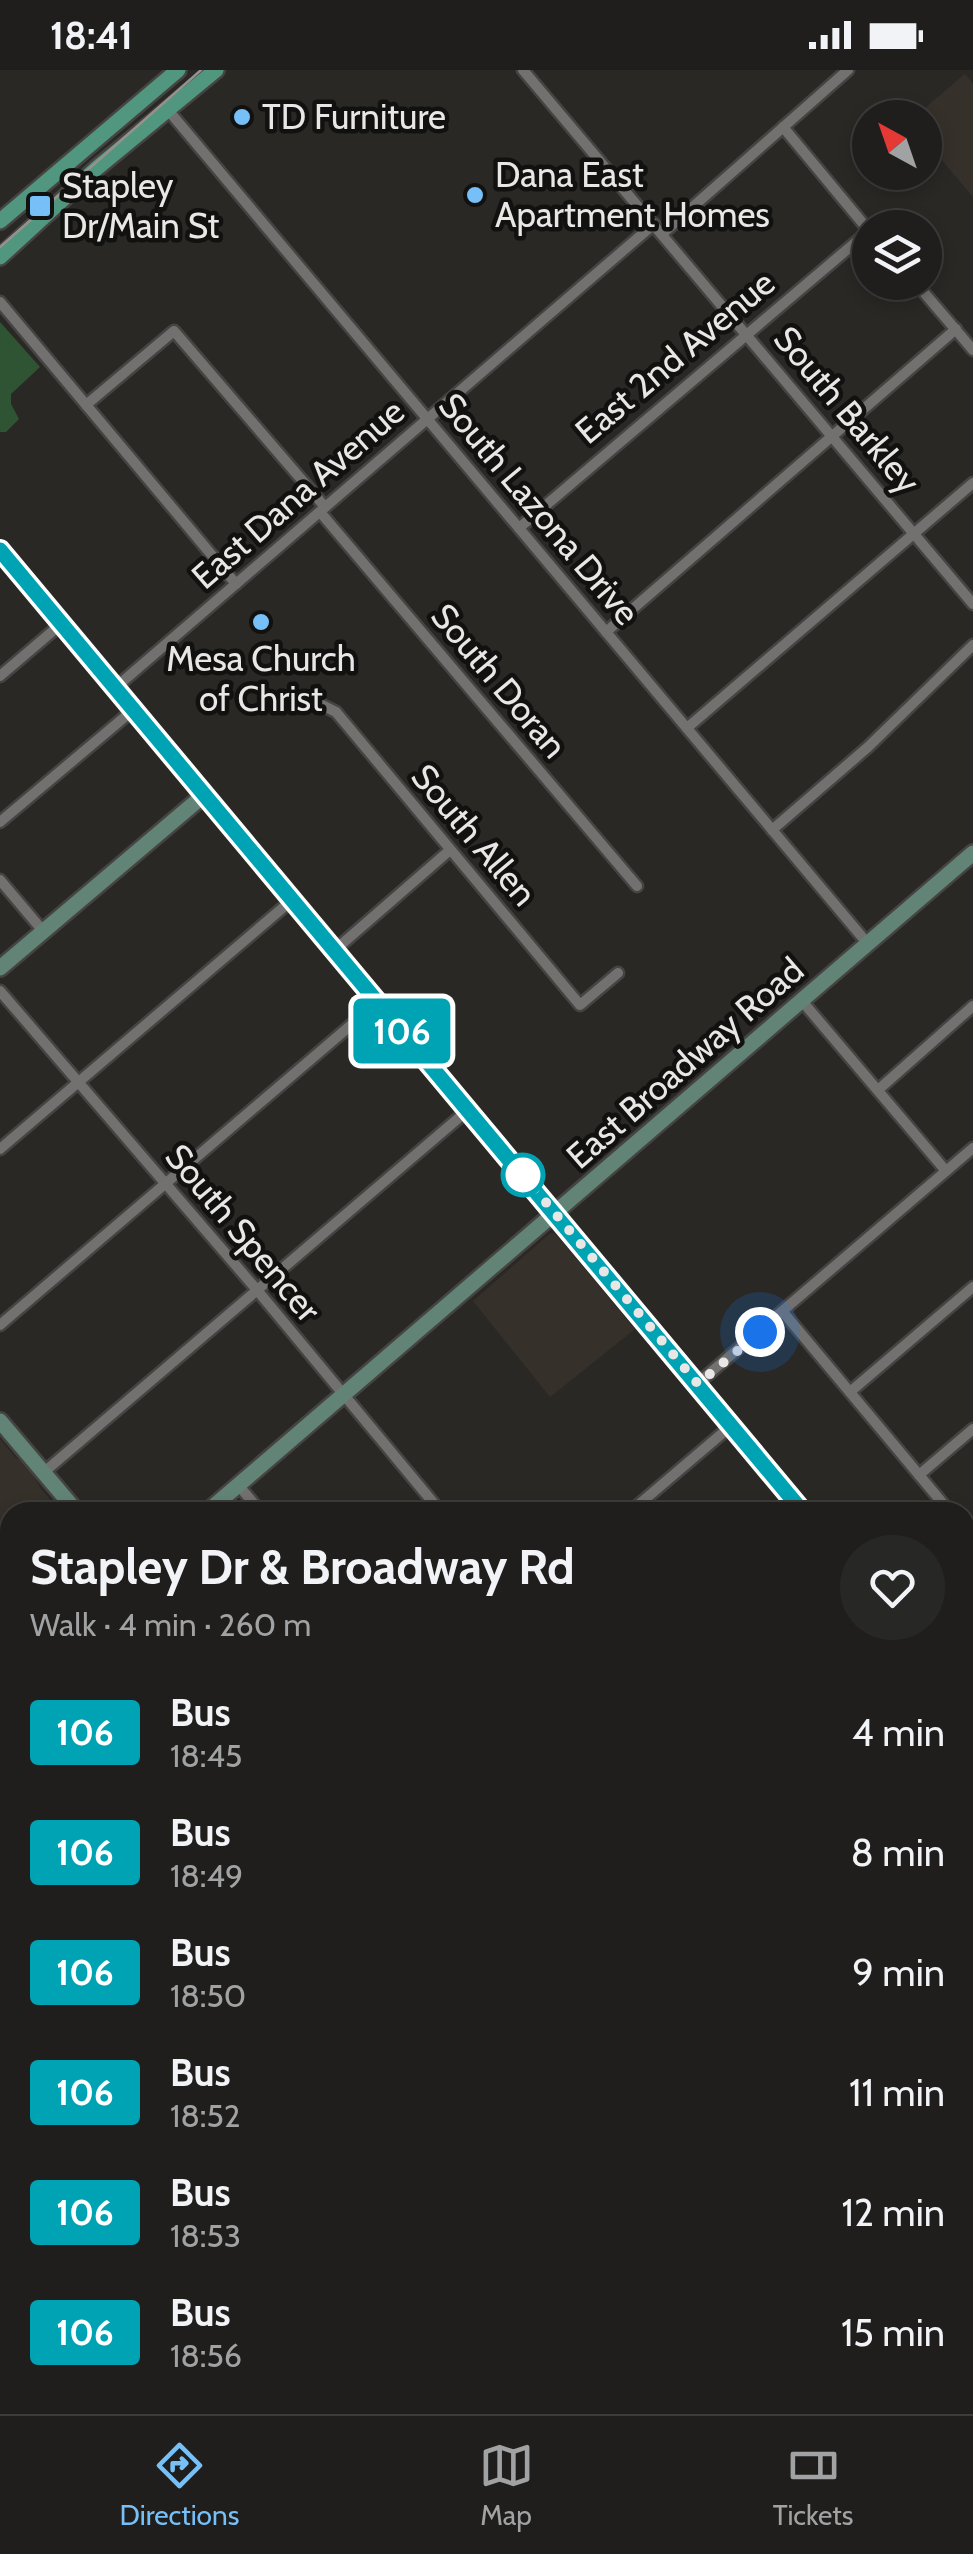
<!DOCTYPE html>
<html lang="en">
<head>
<meta charset="utf-8">
<style>
	body { margin:0; font-family:Cabin,sans-serif; background:#272725; color:#f1f3f6; height:100vh; display:flex; flex-direction:column; font-size:38px; white-space:nowrap }
	* { box-sizing:border-box; margin:0 }
	p { font-size:32px; color:#a1a2a3 }
	.icon { flex:none; width:55px; height:55px; fill:none; stroke:currentColor; stroke-width:2; stroke-linecap:round; stroke-linejoin:round }
	.map { position:relative; flex:1; overflow:hidden }
	.drawer { position:absolute; left:0px; top:1432px; width:975px; height:912px; display:flex; flex-direction:column; background:#1f1e1c; border-radius:30px 30px 0 0; box-shadow:0 5px 15px #0003,0 0 0 2px #3c3c3b }
	.drawer>* { flex:none }
	.badge { padding:0 20px; border-radius:8px; font-size:35px; line-height:65px }
	.needle { width:65px; rotate:320deg }
	.controls { position:absolute; left:852px; top:30px; display:grid; gap:20px }
	.controls a { display:grid; place-items:center; width:90px; height:90px; border-radius:50%; background:#1f1e1c; box-shadow:0 5px 15px #0003,0 0 0 2px #3c3c3b; font-size:50px }
	.you { position:absolute; width:50px; height:50px; margin:-25px; border:8px solid #fff; border-radius:50%; background:#1a73e8; box-shadow:0 0 0 15px #1a73e833 }
	.map>.badge { position:absolute; translate:-50% -50%; box-shadow:0 0 0 5px #fff }
	.round { display:grid; place-items:center; flex:none; width:105px; height:105px; border-radius:52px; background:#272725 }
	.summary { display:flex; align-items:center; justify-content:space-between; height:170px; padding:0 30px }
	h1 { font-size:48px; font-weight:800; line-height:75px }
	ul { padding:0; list-style:none }
	li { display:flex; align-items:center; gap:30px; height:120px; padding:0 30px }
	li div { flex:1 }
	li b { display:block; font-size:38px }
	li em { font-style:normal }
	li .badge { min-width:110px; font-weight:700; text-align:center }
	.status { display:flex; justify-content:space-between; align-items:center; height:70px; padding:0 50px; background:#1f1e1c; direction:ltr }
	.status svg { height:28px; fill:currentColor }
	.tabs { display:flex; justify-content:space-around; align-items:center; height:140px; border-top:2px solid #3c3c3b; background:#1f1e1c; font-size:28px; color:#a1a2a3 }
	.tabs a { display:grid; justify-items:center; gap:5px }
	.tabs .on { color:#77bff7 }
	.map>svg:first-child { display:block }
	.built { fill:#353029 }
	.green { fill:#2f5433 }
	.lines { fill:none; stroke-linecap:round; stroke-linejoin:round }
	.street-casing { stroke:#454442; stroke-width:15 }
	.secondary-casing { stroke:#454442; stroke-width:20 }
	.primary-casing { stroke:#454442; stroke-width:20 }
	.street { stroke:#73716f; stroke-width:10 }
	.secondary { stroke:#628477; stroke-width:15 }
	.primary { stroke:#51977f; stroke-width:15 }
	.tram { stroke:#93928f; stroke-width:2.5 }
	.line-casing { stroke:#fff; stroke-width:22 }
	.line { stroke:#00a3b4; stroke-width:15 }
	.walk { stroke:#e8e7e5; stroke-width:10; stroke-dasharray:0 18 }
	.poi-dot { fill:#77bff7; stroke:#111110; stroke-width:4 }
	.stop-dot { fill:#fff; stroke:#00a3b4; stroke-width:5 }
	.labels { text-anchor:middle; stroke-width:9; stroke-linejoin:round; paint-order:stroke }
	.poi-label { font-size:35px; fill:#e8e7e5; stroke:#111110; text-anchor:start }
	.street-label { font-size:35px; fill:#e8e7e5; stroke:#111110 }
</style>
</head>
<body>
<div class="status"><b>18:41</b><svg viewBox="0 0 49 12"><path d="M0 12V9h3v3zM5 12V6h3v6zM10 12V3h3v9zM15 12V0h3v12zM26 1h20v11H26zM47 4h2v5h-2z"/></svg></div>
<div class="map">
<svg width="973" height="2344" viewBox="0 0 973 2344">
	<rect width="100%" height="100%" fill="#292825"/>
	<!-- built -->
	<g class="built">
		<path d="M965,4L973,14V127L925,70V48H913Z"/>
		<path d="M555,1163L635,1259L550,1327L473,1231L549,1164Z"/>
		<path d="M0,1369L16,1388L27,1394L41,1419L61,1442H10V1595L0,1604Z"/>
	</g>
	<!-- green -->
	<path class="green" d="M0,252L40,297L11,324V334L19,349L6,362H0Z"/>
	<g class="lines">
		<defs>
			<g id="street">
				<path d="M523,0L973,534"/>
				<path d="M168,40L868,874"/>
				<path d="M783,57L870,162"/>
				<path d="M662,164L848,0"/>
				<path d="M915,212L973,280"/>
				<path d="M0,232L236,514"/>
				<path d="M86,335L174,261L325,437"/>
				<path d="M320,442L637,816"/>
				<path d="M519,458L869,161"/>
				<path d="M606,562L956,259"/>
				<path d="M0,606L61,554"/>
				<path d="M115,618L654,154"/>
				<path d="M322,635L336,642L580,935L618,903"/>
				<path d="M687,658L973,413"/>
				<path d="M0,752L133,640"/>
				<path d="M772,760L868,677L973,575"/>
				<path d="M0,810L43,861"/>
				<path d="M335,880L450,780"/>
				<path d="M0,921L257,1220L441,1442"/>
				<path d="M802,931L946,1101"/>
				<path d="M878,1020L973,936"/>
				<path d="M0,1079L292,830"/>
				<path d="M783,1242L950,1442"/>
				<path d="M0,1255L378,932"/>
				<path d="M697,1314L973,1078"/>
				<path d="M850,1322L973,1217"/>
				<path d="M43,1403L468,1040"/>
				<path d="M919,1405L973,1359"/>
				<path d="M239,1416L261,1442"/>
				<path d="M630,1442L732,1355"/>
				<path d="M965,1460L973,1470"/>
				<path d="M965,1519L973,1512"/>
				<path d="M0,1769L10,1781"/>
				<path d="M0,2048L10,2064"/>
				<path d="M965,2062L973,2072"/>
				<path d="M965,2097L973,2090"/>
				<path d="M965,2247L973,2240"/>
				<path d="M456,2335L464,2344"/>
				<path d="M168,2344L179,2335"/>
				<path d="M334,2344L344,2335"/>
				<path d="M508,2344L519,2335"/>
				<path d="M675,2344L686,2335"/>
				<path d="M848,2344L859,2335"/>
			</g>
			<g id="secondary">
				<path d="M0,480L803,1442"/>
				<path d="M0,898L204,725"/>
				<path d="M0,1351L77,1442"/>
				<path d="M207,1442L973,783"/>
				<path d="M0,1620L10,1611"/>
				<path d="M965,1638L973,1648"/>
				<path d="M0,2223L10,2235"/>
				<path d="M92,2335L100,2344"/>
				<path d="M820,2335L827,2344"/>
			</g>
			<g id="primary">
				<path d="M0,151L178,0"/>
				<path d="M0,187L97,98L216,0"/>
			</g>
		</defs>
		<!-- street casing -->
		<use href="#street" class="street-casing"/>
		<!-- secondary casing -->
		<use href="#secondary" class="secondary-casing"/>
		<!-- primary casing -->
		<use href="#primary" class="primary-casing"/>
		<!-- street -->
		<use href="#street" class="street"/>
		<!-- secondary -->
		<use href="#secondary" class="secondary"/>
		<!-- primary -->
		<use href="#primary" class="primary"/>
		<!-- tram -->
		<path class="tram" d="M0,177L201,0"/>
	</g>
	<g class="lines">
		<defs>
			<path id="line" d="M0,480L803,1442"/>
		</defs>
		<!-- line casing -->
		<use href="#line" class="line-casing"/>
		<!-- line -->
		<use href="#line" class="line"/>
		<!-- walk -->
		<path class="walk" d="M523,1105L698,1314L760,1262"/>
	</g>
	<!-- markers -->
	<g class="poi-dot">
		<circle cx="242" cy="47" r="10"/>
		<circle cx="475" cy="125" r="10"/>
		<rect x="28" y="124" width="24" height="24" rx="5"/>
		<circle cx="261" cy="552" r="10"/>
	</g>
	<circle class="stop-dot" cx="523" cy="1105" r="20"/>
	<g class="labels">
		<!-- poi labels -->
		<g class="poi-label">
			<text x="262" y="59">TD Furniture</text>
			<text x="495" y="117">Dana East<tspan x="495" dy="40">Apartment Homes</tspan></text>
			<text x="62" y="128">Stapley<tspan x="62" dy="40">Dr/Main St</tspan></text>
			<text x="261" y="601" text-anchor="middle">Mesa Church<tspan x="261" dy="40">of Christ</tspan></text>
		</g>
		<!-- street labels -->
		<g class="street-label">
			<text transform="translate(675 287) rotate(-40)" y="12">East 2nd Avenue</text>
			<text transform="translate(847 340) rotate(50)" y="12">South Barkley</text>
			<text transform="translate(298 424) rotate(-41)" y="12">East Dana Avenue</text>
			<text transform="translate(539 439) rotate(50)" y="12">South Lazona Drive</text>
			<text transform="translate(499 611) rotate(50)" y="12">South Doran</text>
			<text transform="translate(474 765) rotate(50)" y="12">South Allen</text>
			<text transform="translate(685 993) rotate(-41)" y="12">East Broadway Road</text>
			<text transform="translate(243 1163) rotate(50)" y="12">South Spencer</text>
		</g>
	</g>
</svg>
<div class="controls">
<a><svg class="needle" viewBox="-14 -14 28 28"><path d="M0-13l5 13h-10z" fill="#e53935"/><path d="M0 13l5-13h-10z" fill="#a1a2a3"/></svg></a>
<a><svg class="icon" aria-label="layers" viewBox="0 0 24 24"><path d="M12 4l9 5-9 5-9-5zM3 14l9 5 9-5"/></svg></a>
</div>
<div class="you" style="left:760px;top:1262px"></div>
<b class="badge" style="left:402px;top:961px;background:#00a3b4;color:#fff">106</b>
<section class="drawer">
<div class="summary"><div><h1>Stapley Dr &amp; Broadway Rd</h1><p>Walk · 4 min · 260 m</p></div><a class="round"><svg class="icon" aria-label="heart" viewBox="0 0 24 24"><path d="M12 20l-8-8c-3-5 5-10 8-4 3-6 11-1 8 4z"/></svg></a></div>
<ul>
<li><span class="badge" style="background:#00a3b4;color:#fff">106</span><div><b>Bus</b><p>18:45</p></div><em>4 min</em></li>
<li><span class="badge" style="background:#00a3b4;color:#fff">106</span><div><b>Bus</b><p>18:49</p></div><em>8 min</em></li>
<li><span class="badge" style="background:#00a3b4;color:#fff">106</span><div><b>Bus</b><p>18:50</p></div><em>9 min</em></li>
<li><span class="badge" style="background:#00a3b4;color:#fff">106</span><div><b>Bus</b><p>18:52</p></div><em>11 min</em></li>
<li><span class="badge" style="background:#00a3b4;color:#fff">106</span><div><b>Bus</b><p>18:53</p></div><em>12 min</em></li>
<li><span class="badge" style="background:#00a3b4;color:#fff">106</span><div><b>Bus</b><p>18:56</p></div><em>15 min</em></li>
</ul>
</section>
</div>
<nav class="tabs">
<a class="on"><svg class="icon" aria-label="directions" viewBox="0 0 24 24"><path d="M12 3l9 9-9 9-9-9zM9 14v-3h6M13 9l2 2-2 2"/></svg>Directions</a>
<a><svg class="icon" aria-label="map" viewBox="0 0 24 24"><path d="M3 6l6-2 6 2 6-2v14l-6 2-6-2-6 2zM9 4v14M15 6v14"/></svg>Map</a>
<a><svg class="icon" aria-label="tickets" viewBox="0 0 24 24"><path d="M3 7h18v10H3zM15 7v10"/></svg>Tickets</a>
</nav>
</body>
</html>
